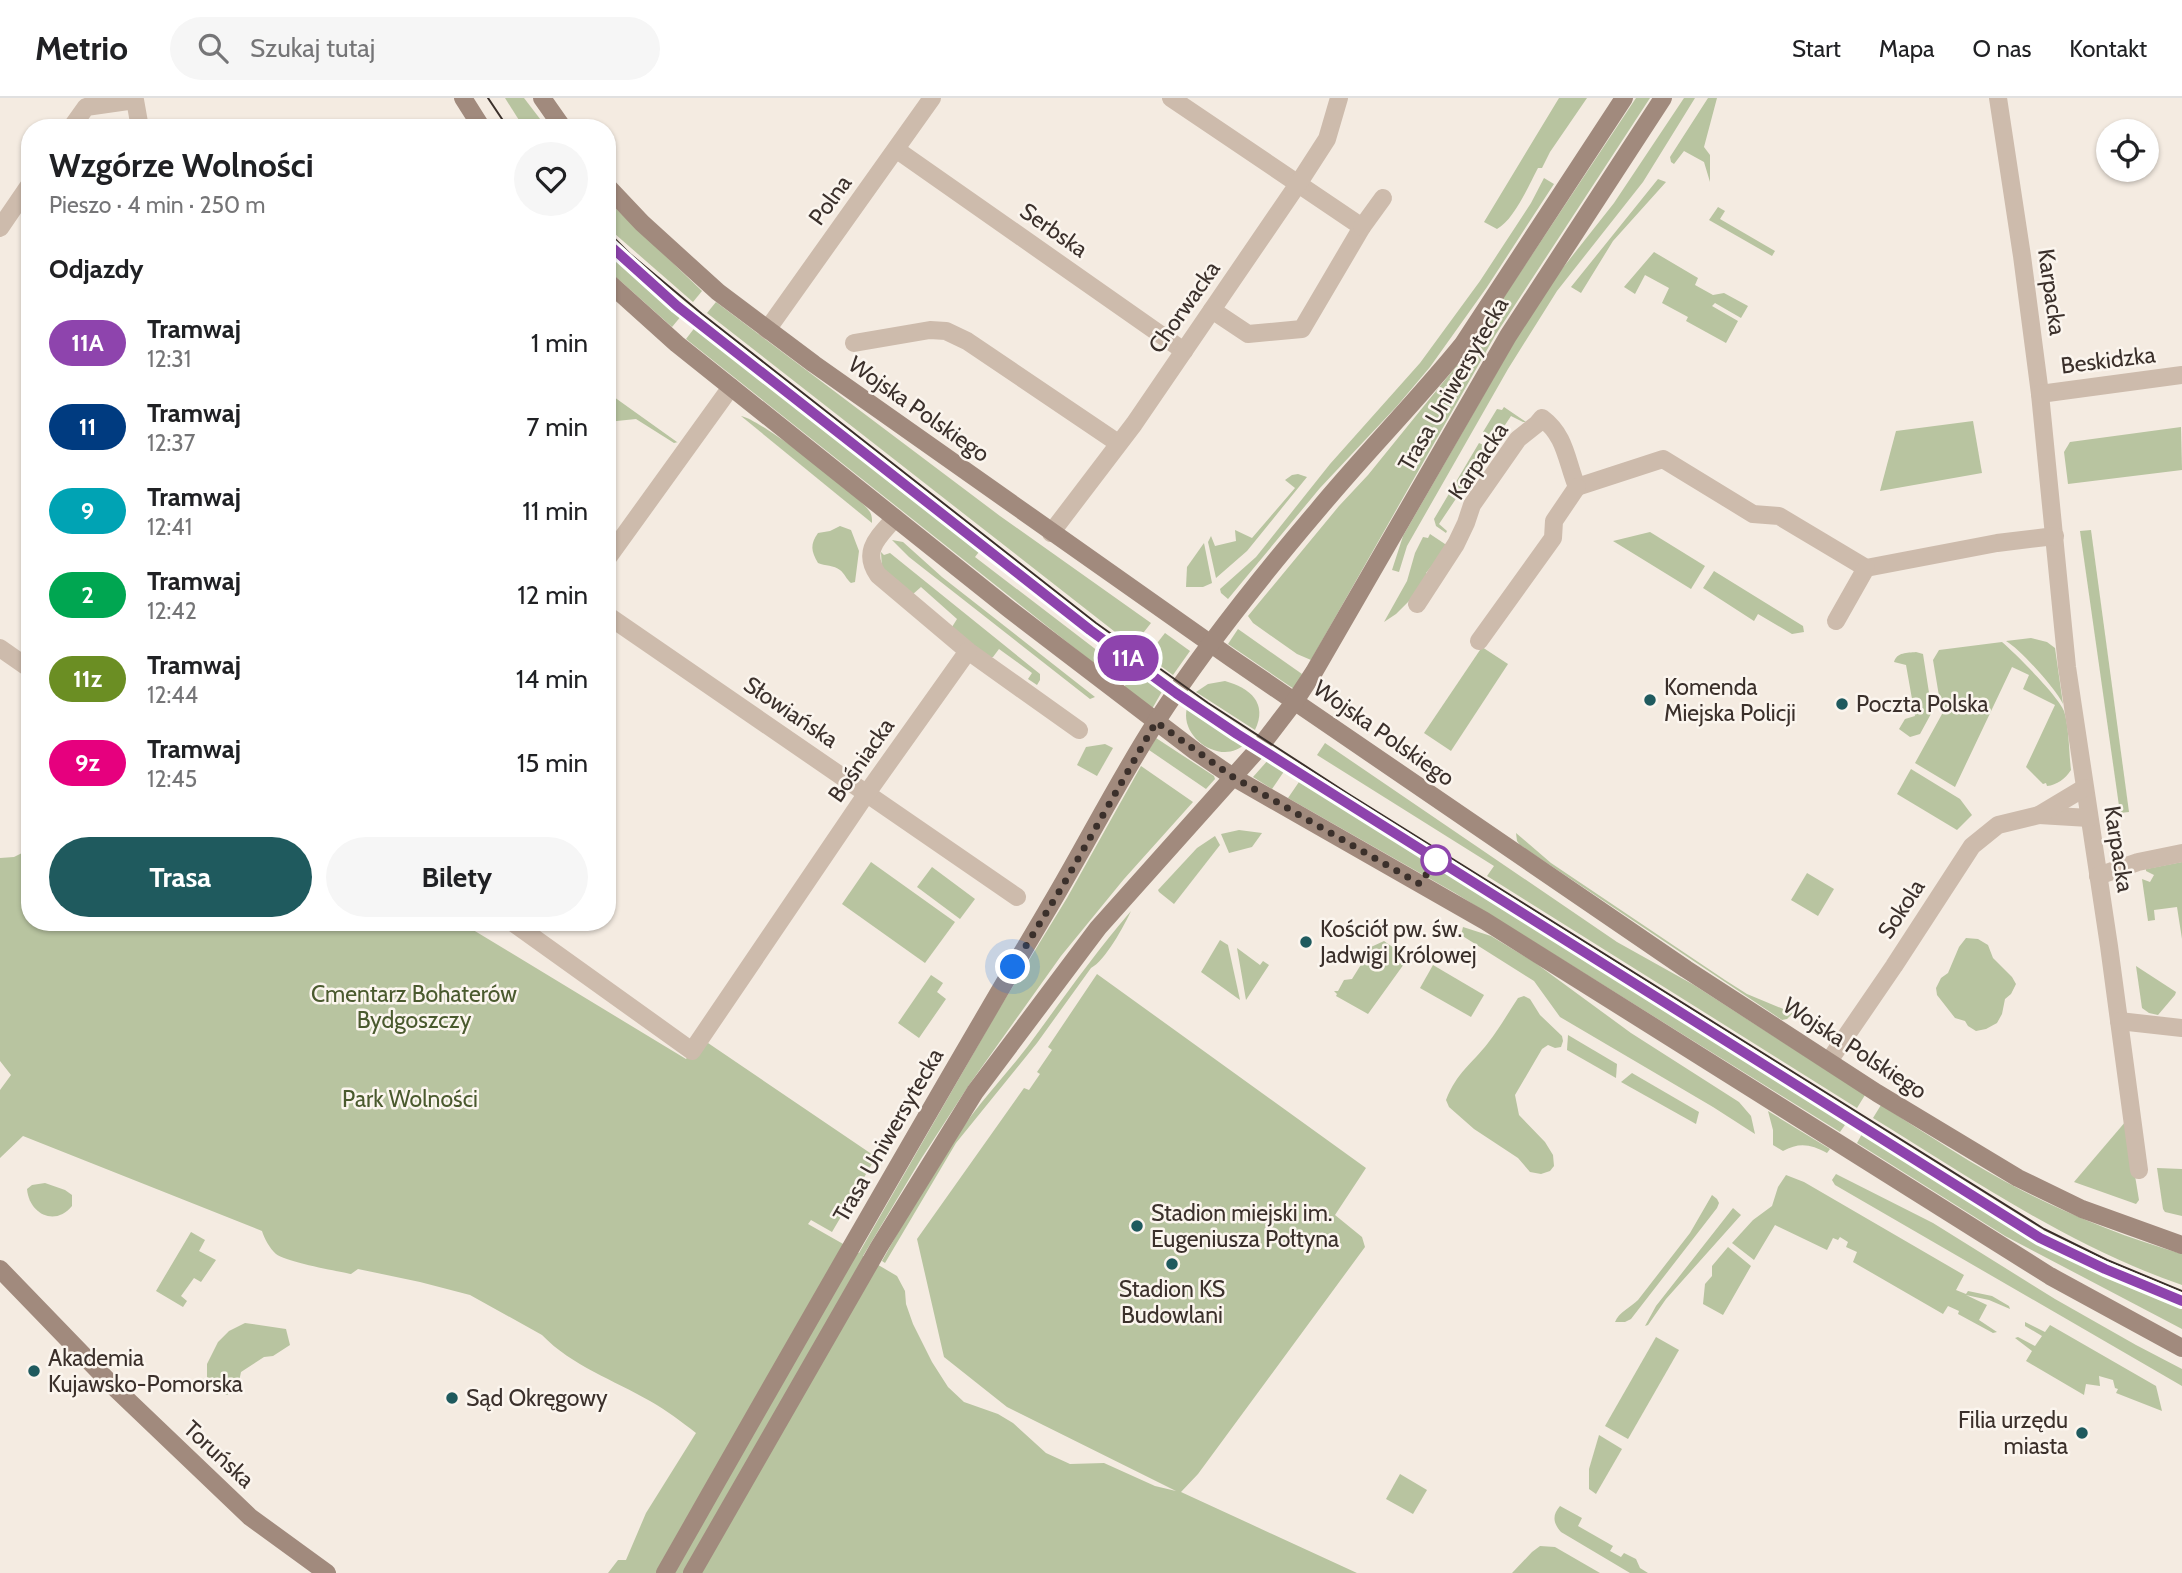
<!DOCTYPE html>
<html lang="pl">
<head>
<meta charset="utf-8">
<style>
	body { margin:0; font-family:Cabin,sans-serif; background:#f6f6f6; color:#202124; height:100vh; display:flex; flex-direction:column; font-size:26px; white-space:nowrap }
	* { box-sizing:border-box; margin:0 }
	p { font-size:23px; color:#757577 }
	.icon { flex:none; width:38px; height:38px; fill:none; stroke:currentColor; stroke-width:2; stroke-linecap:round; stroke-linejoin:round }
	.map { position:relative; flex:1; overflow:hidden }
	.side { position:absolute; left:21px; top:21px; width:595px; height:812px; display:flex; flex-direction:column; background:#fff; border-radius:28px; box-shadow:0 2px 5px #0004 }
	.side>* { flex:none }
	.badge { padding:0 14px; border-radius:23px; font-size:24px; line-height:46px }
	.tools { position:absolute; left:2096px; top:21px; display:grid; gap:14px }
	.tools a { display:grid; place-items:center; width:63px; height:63px; border-radius:50%; background:#fff; box-shadow:0 2px 5px #0004; font-size:35px }
	.you { position:absolute; width:35px; height:35px; margin:-18px; border:5px solid #fff; border-radius:50%; background:#1a73e8; box-shadow:0 0 0 10px #1a73e833 }
	.map>.badge { position:absolute; translate:-50% -50%; box-shadow:0 0 0 4px #fff }
	h2 { padding:0 28px; font-size:26px; line-height:63px }
	.round { display:grid; place-items:center; flex:none; width:74px; height:74px; border-radius:37px; background:#f6f6f6 }
	.summary { display:flex; align-items:center; justify-content:space-between; height:119px; padding:0 28px }
	h1 { font-size:33px; font-weight:800; line-height:52px }
	.action { display:flex; gap:14px; margin-top:auto; padding:14px 28px }
	.action a { flex:1; height:80px; border-radius:42px; background:#1f5a5e; color:#fff; font-size:28px; font-weight:800; line-height:80px; text-align:center }
	.action a+a { background:#f6f6f6; color:#202124 }
	ul { padding:0; list-style:none }
	li { display:flex; align-items:center; gap:21px; height:84px; padding:0 28px }
	li div { flex:1 }
	li b { display:block; font-size:26px }
	li em { font-style:normal }
	li .badge { min-width:77px; font-weight:700; text-align:center }
	header { display:flex; align-items:center; gap:42px; box-sizing:border-box; height:98px; padding:0 35px; background:#fff; border-bottom:2px solid #e0e0e0 }
	header strong { font-size:33px }
	nav { display:flex; gap:38px; margin-inline-start:auto; font-size:24px }
	.search { width:490px; height:63px; background:#f6f6f6; display:flex; align-items:center; gap:18px; box-sizing:border-box; padding:0 24px; border-radius:38px; color:#757577; font-size:26px }
	.map>svg:first-child { display:block }
	.green { fill:#b8c4a0 }
	.lines { fill:none; stroke-linecap:round; stroke-linejoin:round }
	.street { stroke:#cdbbac; stroke-width:18 }
	.secondary { stroke:#a18a7d; stroke-width:18 }
	.tram { stroke:#3b302b; stroke-width:2 }
	.line-casing { stroke:#fff; stroke-width:16 }
	.line { stroke:#8e44ad; stroke-width:10 }
	.walk { stroke:#3b302b; stroke-width:7; stroke-dasharray:0 12.6 }
	.poi-dot { fill:#1f5a5e; stroke:#fbf5ee; stroke-width:2.5 }
	.stop-dot { fill:#fff; stroke:#8e44ad; stroke-width:3.5 }
	.labels { text-anchor:middle; stroke-width:5; stroke-linejoin:round; paint-order:stroke }
	.street-label { font-size:23px; fill:#3b302b; stroke:#fbf5ee }
	.poi-label { font-size:23px; fill:#3b302b; stroke:#fbf5ee; text-anchor:start }
	.park-label { font-size:23px; fill:#4a5a2e; stroke:#fbf5ee }
</style>
</head>
<body>
<header>
<strong>Metrio</strong>
<div class="search"><svg class="icon" aria-label="search" viewBox="0 0 24 24"><circle cx="10" cy="10" r="6"/><path d="M15 15l6 6"/></svg>Szukaj tutaj</div>
<nav><a>Start</a><a>Mapa</a><a>O nas</a><a>Kontakt</a></nav>
</header>
<div class="map">
<svg width="2182" height="1475" viewBox="0 0 2182 1475">
	<rect width="100%" height="100%" fill="#f4ebe1"/>
	<!-- green -->
	<g class="green">
		<path d="M505,0H524L547,30H524Z"/>
		<path d="M1559,0H1587L1550,54L1542,70H1538C1529,87 1514,122 1497,131L1484,124Z"/>
		<path d="M1636,0H1650L1496,236L1311,562L1297,556L1253,525L1248,518L1339,408L1368,377L1466,256Z"/>
		<path d="M1684,0H1695L1643,84L1557,193L1508,271L1415,434L1407,448L1399,474L1392,472L1403,438L1521,232L1558,176L1614,105Z"/>
		<path d="M1708,0H1717L1704,49L1710,57V84L1704,64L1684,53L1674,66L1671,64L1670,59Z"/>
		<path d="M1544,80L1554,86L1487,189L1430,269L1397,308L1320,390L1228,501L1221,495L1220,491L1256,459L1330,366L1420,265L1480,183L1531,105Z"/>
		<path d="M1658,81L1666,84L1613,143L1581,195L1571,189Z"/>
		<path d="M607,102L702,193L693,204L607,129Z"/>
		<path d="M1718,109L1725,113L1720,121L1775,153L1772,158L1709,122Z"/>
		<path d="M607,154L682,217L672,229L607,171Z"/>
		<path d="M1654,154L1698,180L1695,187L1713,197L1724,195L1748,208L1741,220L1715,205L1712,208L1738,223L1726,245L1686,223L1688,219L1662,205L1669,190L1645,177L1635,196L1624,189Z"/>
		<path d="M716,204L1000,418L1151,525L1133,548L707,215Z"/>
		<path d="M696,228L982,450L975,459L1107,560L1115,570L1111,579L686,241Z"/>
		<path d="M607,294L677,344H678L674,345L636,321L607,324Z"/>
		<path d="M1504,309L1526,324H1523L1511,318L1493,345L1485,339L1483,334L1497,311L1502,312Z"/>
		<path d="M741,318C760,321 858,396 870,414C872,418 872,420 872,425Z"/>
		<path d="M1973,323L1982,375L1880,393L1896,333Z"/>
		<path d="M2181,329L2182,372L2068,386L2064,354L2070,344Z"/>
		<path d="M1479,345L1490,350L1439,426L1447,433L1446,435L1436,428L1434,421Z"/>
		<path d="M1298,376L1307,379L1247,453L1216,480L1208,444L1211,438L1215,448L1236,443L1235,432L1252,440L1295,390L1285,382L1292,377Z"/>
		<path d="M840,428L851,432L859,453L855,484L851,485C846,481 845,476 840,472C834,467 825,468 818,465C811,453 810,446 818,435L830,433Z"/>
		<path d="M2091,432L2129,714L2120,715L2080,433Z"/>
		<path d="M1650,434L1705,468L1691,491L1613,443Z"/>
		<path d="M1430,436L1448,448L1426,475L1428,482L1413,503H1409L1396,516L1384,524L1407,483L1415,455L1423,439L1428,440Z"/>
		<path d="M892,442L903,444L942,479L1095,599L1090,601L909,459Z"/>
		<path d="M1204,445L1212,485L1203,489H1186L1187,469Z"/>
		<path d="M881,454L884,457L890,455L1040,576V582L1037,587L1028,581L1032,575L999,551L993,559H988L952,529L957,521L921,489L912,497L882,471Z"/>
		<path d="M1714,473L1803,528L1804,534L1792,536L1758,516L1754,523L1703,490Z"/>
		<path d="M1238,531L1302,576L1294,591L1228,546Z"/>
		<path d="M1165,535L1190,553L1173,577L1147,558Z"/>
		<path d="M2031,540L2047,544L2055,550L2063,606C2056,591 2020,551 2006,543Z"/>
		<path d="M2002,544C2015,555 2059,599 2064,613C2069,627 2069,656 2071,672C2065,681 2057,687 2047,688L2046,685L2043,686L2026,669L2055,607L2023,591L2029,577L2012,569L1955,689L1915,665L1942,616L1933,562L1939,552Z"/>
		<path d="M1482,549L1508,566L1451,653L1424,635Z"/>
		<path d="M1916,554L1923,556L1932,614L1920,636L1910,639L1899,631L1905,621L1915,618L1906,567L1894,564C1897,554 1907,555 1916,554Z"/>
		<path d="M1138,572L1164,590L1152,611L1124,589Z"/>
		<path d="M1225,583C1250,590 1268,605 1255,632L1196,594L1208,586Z"/>
		<path d="M1188,607L1246,645C1222,670 1176,638 1188,607Z"/>
		<path d="M1156,640L1214,678L1215,681L1206,691L1149,652Z"/>
		<path d="M1325,645L1617,844L1694,887L1865,997L1857,1010L1487,778L1494,768L1317,657Z"/>
		<path d="M1105,646L1113,650L1097,678L1077,667L1086,649Z"/>
		<path d="M1269,661L1285,672L1272,691L1253,679Z"/>
		<path d="M1141,668L1193,704L1124,781L1061,858L969,987L921,1061L863,1158L897,1178L905,1193L906,1206L913,1226L932,1264L948,1289L964,1304L998,1316L1013,1325L1046,1355L1070,1366L1104,1365L1155,1388L1176,1393L1007,1309L944,1259L917,1141L1024,990L1029,992L1040,976L1037,974L1052,952L1048,949L1097,876L1366,1070L1335,1117L1362,1139L1365,1149L1198,1376L1181,1394L1357,1475H608L618,1462H626L646,1415L696,1335C682,1324 666,1312 650,1303C614,1282 572,1268 542,1237L470,1197L420,1184L358,1171L351,1176C337,1173 286,1164 276,1156C270,1151 264,1140 262,1133L23,1038L0,1060V992L11,977L0,963V760L14,759L30,751V824H460L686,961L692,953L708,945L876,1059L832,1134L811,1122L808,1126L859,1155L996,916L1067,800Z"/>
		<path d="M1911,671L1960,701L1972,717L1957,732L1897,696Z"/>
		<path d="M1301,681L1847,1024L1840,1034L1455,795L1288,700Z"/>
		<path d="M1239,732L1262,735L1252,749L1229,755L1221,736Z"/>
		<path d="M1516,735L1551,765L1725,882L1747,896L1793,915L1787,921L1782,922L1520,747L1517,743Z"/>
		<path d="M1215,738L1220,747L1174,806L1159,794L1158,792L1197,750Z"/>
		<path d="M871,764L955,824L925,865L842,806Z"/>
		<path d="M2182,764V841L2177,809L2154,812L2155,822L2148,823L2142,781L2150,784L2154,777L2146,773V771Z"/>
		<path d="M932,769L975,801L960,821L917,789Z"/>
		<path d="M1807,775L1834,791L1818,818L1791,802Z"/>
		<path d="M1131,813C1124,828 1105,863 1091,870L1037,945L956,1045L885,1165L882,1163C909,1115 936,1067 968,1022C987,996 1009,973 1028,948C1062,902 1094,856 1131,813Z"/>
		<path d="M1463,829L1491,838L1534,864L1631,935L1739,1004L1751,1018L1755,1036L1713,1009L1560,919L1534,883L1461,837Z"/>
		<path d="M1966,840L1978,841L1988,847L1993,860L2012,879L2016,886L2011,896L2005,901L2002,916L1997,925L1986,931L1976,933L1968,928L1965,923L1955,920L1937,897L1936,890L1941,880L1948,875L1959,849Z"/>
		<path d="M1220,842L1228,847L1240,902L1201,874Z"/>
		<path d="M1384,843L1401,855L1404,866L1368,916L1336,898L1337,896L1334,893H1338L1344,882L1352,881L1362,865L1360,863L1364,854L1367,855L1371,849Z"/>
		<path d="M1237,850L1260,867L1263,863L1269,867L1246,902Z"/>
		<path d="M1433,867L1484,897L1471,919L1420,890Z"/>
		<path d="M2136,868L2176,894L2175,897L2158,917L2149,915L2142,910Z"/>
		<path d="M931,877L943,885L937,894L946,901L919,940L898,925Z"/>
		<path d="M1524,898L1530,901L1540,917L1562,938L1563,943L1561,949L1555,950L1548,947L1542,951L1515,997L1519,1017L1545,1044L1553,1057L1554,1068L1550,1073L1541,1076L1530,1074L1518,1060L1474,1031L1449,1009L1446,1002C1457,974 1471,967 1488,945C1499,931 1508,915 1518,900Z"/>
		<path d="M1568,937L1617,966L1616,980L1567,952Z"/>
		<path d="M1632,975L1699,1014L1696,1026L1621,984Z"/>
		<path d="M1881,1007C1927,1036 1974,1068 2023,1093C2074,1119 2127,1140 2182,1156V1187C2071,1149 1972,1081 1873,1020Z"/>
		<path d="M1768,1013L1830,1051L1827,1055C1811,1046 1799,1044 1783,1053L1773,1047V1032Z"/>
		<path d="M2126,1023L2139,1102L2136,1106L2074,1084Z"/>
		<path d="M1863,1034L2030,1138L2111,1178L2182,1207V1231L2005,1138L1857,1045Z"/>
		<path d="M2157,1070L2182,1071V1118L2165,1114L2163,1111Z"/>
		<path d="M1836,1076L1933,1125L2055,1201L2136,1247L2182,1271V1288L1835,1087L1832,1082Z"/>
		<path d="M1786,1077L1804,1084L1964,1177L1956,1192L1966,1196L1968,1193L1992,1198L2009,1208L2010,1211L1989,1202L1966,1197L1987,1207L1979,1222L1997,1234L1993,1235L1958,1216L1959,1213L1948,1208L1943,1216L1853,1164L1857,1154L1846,1149L1848,1144L1840,1139L1838,1142L1833,1140L1827,1152L1775,1127L1754,1162L1732,1145L1753,1122L1772,1108L1778,1089Z"/>
		<path d="M45,1085L65,1092L72,1097V1108C55,1129 29,1116 27,1091L32,1087Z"/>
		<path d="M1712,1097L1717,1101L1719,1105L1717,1110L1631,1221L1625,1224H1615C1619,1214 1631,1209 1638,1202L1690,1135Z"/>
		<path d="M1733,1110L1741,1117L1666,1201L1648,1227L1645,1228L1656,1208Z"/>
		<path d="M191,1134L205,1142L199,1153L216,1162L201,1184L194,1180L181,1198L187,1203L183,1209L156,1193Z"/>
		<path d="M1728,1149L1751,1168L1723,1217L1703,1206L1705,1186L1712,1178V1168Z"/>
		<path d="M2025,1224L2045,1234L2050,1227L2156,1288L2162,1313L2116,1295L2118,1291L2115,1290L2113,1282L2099,1278L2100,1288L2086,1286L2084,1297L2026,1263L2032,1253L2015,1240L2018,1239L2035,1248L2042,1238L2025,1228Z"/>
		<path d="M245,1225L286,1231L290,1247L273,1258L264,1259L241,1274L238,1289L227,1297L220,1294L207,1279V1266L218,1244L229,1233Z"/>
		<path d="M1656,1239L1679,1252L1628,1341L1605,1328Z"/>
		<path d="M1599,1337L1622,1351L1596,1396L1589,1391V1371Z"/>
		<path d="M1400,1376L1427,1392L1413,1416L1386,1401Z"/>
		<path d="M1560,1408L1582,1420L1578,1428L1613,1448L1610,1453L1621,1459L1624,1455L1636,1461L1640,1470L1648,1475H1630L1561,1434C1553,1425 1552,1417 1560,1408Z"/>
		<path d="M1540,1448L1555,1449L1600,1475H1512L1532,1454Z"/>
	</g>
	<g class="lines">
		<!-- street -->
		<g class="street">
			<path d="M1171,0L1362,129L1302,231L1248,236L1212,212"/>
			<path d="M1998,0L2022,158L2040,296L2067,569L2109,848L2139,1072"/>
			<path d="M71,30L86,9L135,2L140,30"/>
			<path d="M897,52L1184,253"/>
			<path d="M1362,129L1383,100"/>
			<path d="M0,130L30,86"/>
			<path d="M767,232L932,0"/>
			<path d="M854,245L930,232L946,233L967,243L1118,345"/>
			<path d="M2040,296L2182,277"/>
			<path d="M895,420C879,439 861,452 878,477L968,553L1079,632"/>
			<path d="M1051,435L1134,326L1298,86L1327,41L1339,0"/>
			<path d="M607,461L731,289"/>
			<path d="M1417,506L1456,446L1466,425L1472,407L1518,341L1537,326L1542,320C1566,338 1566,362 1577,389L1663,361L1753,416L1779,418L1866,470L1997,445L2055,438"/>
			<path d="M607,517L1017,799"/>
			<path d="M1836,523L1866,470"/>
			<path d="M1479,543L1553,440L1554,423L1577,389"/>
			<path d="M0,550L30,571"/>
			<path d="M2039,717L2089,720"/>
			<path d="M2098,778L2138,764L2182,755"/>
			<path d="M512,824L692,953L867,695L968,553"/>
			<path d="M2119,923L2182,930"/>
			<path d="M1829,963L1894,868L1972,748L1998,727L2039,717L2084,690"/>
		</g>
		<!-- secondary -->
		<g class="secondary">
			<path d="M463,0L482,30"/>
			<path d="M542,0L563,30"/>
			<path d="M607,88L642,125L718,194L814,266L1231,560L1686,871L1877,995L2018,1080L2082,1111L2182,1147"/>
			<path d="M607,183L677,246L1009,511L1195,653L1233,679L1485,823L2050,1178L2182,1250"/>
			<path d="M0,1171L117,1292L250,1419L327,1475"/>
			<path d="M665,1475C790,1255 916,1034 1045,816C1083,753 1116,686 1156,624C1204,550 1260,480 1317,413C1364,356 1416,304 1463,246L1624,0"/>
			<path d="M692,1475L879,1149L975,994L1098,830L1259,650L1295,603L1314,574L1508,238L1663,0"/>
		</g>
		<!-- tram -->
		<g class="tram">
			<path d="M488,0L508,30"/>
			<path d="M607,133L630,156L702,216L1096,525L1208,605L1347,695L2044,1131L2107,1162L2182,1193"/>
		</g>
	</g>
	<g class="lines">
		<defs>
			<path id="line" d="M607,145L677,208L1090,532L1176,595L1237,636L2040,1140L2105,1171L2182,1203"/>
		</defs>
		<!-- line casing -->
		<use href="#line" class="line-casing"/>
		<!-- line -->
		<use href="#line" class="line"/>
		<!-- walk -->
		<path class="walk" d="M1013,869L1062,789L1156,624L1233,679L1420,786L1436,762"/>
	</g>
	<!-- markers -->
	<g class="poi-dot">
		<circle cx="1650" cy="602" r="7"/>
		<circle cx="1842" cy="606" r="7"/>
		<circle cx="1306" cy="844" r="7"/>
		<circle cx="1137" cy="1128" r="7"/>
		<circle cx="1172" cy="1166" r="7"/>
		<circle cx="34" cy="1273" r="7"/>
		<circle cx="452" cy="1300" r="7"/>
		<circle cx="2082" cy="1335" r="7"/>
	</g>
	<circle class="stop-dot" cx="1436" cy="762" r="14"/>
	<g class="labels">
		<!-- street labels -->
		<g class="street-label">
			<text transform="translate(830 102) rotate(-54)" y="8">Polna</text>
			<text transform="translate(1054 132) rotate(35)" y="8">Serbska</text>
			<text transform="translate(2052 194) rotate(82)" y="8">Karpacka</text>
			<text transform="translate(1184 209) rotate(-55)" y="8">Chorwacka</text>
			<text transform="translate(2108 262) rotate(-7)" y="8">Beskidzka</text>
			<text transform="translate(1453 286) rotate(-60)" y="8">Trasa Uniwersytecka</text>
			<text transform="translate(919 311) rotate(35)" y="8">Wojska Polskiego</text>
			<text transform="translate(1478 363) rotate(-56)" y="8">Karpacka</text>
			<text transform="translate(791 614) rotate(34)" y="8">Słowiańska</text>
			<text transform="translate(1384 635) rotate(35)" y="8">Wojska Polskiego</text>
			<text transform="translate(861 662) rotate(-55)" y="8">Bośniacka</text>
			<text transform="translate(2119 751) rotate(81)" y="8">Karpacka</text>
			<text transform="translate(1901 811) rotate(-57)" y="8">Sokola</text>
			<text transform="translate(1855 950) rotate(33)" y="8">Wojska Polskiego</text>
			<text transform="translate(888 1037) rotate(-60)" y="8">Trasa Uniwersytecka</text>
			<text transform="translate(219 1356) rotate(43)" y="8">Toruńska</text>
		</g>
		<!-- poi labels -->
		<g class="poi-label">
			<text x="1664" y="597">Komenda<tspan x="1664" dy="26">Miejska Policji</tspan></text>
			<text x="1856" y="614">Poczta Polska</text>
			<text x="1320" y="839">Kościół pw. św.<tspan x="1320" dy="26">Jadwigi Królowej</tspan></text>
			<text x="1151" y="1123">Stadion miejski im.<tspan x="1151" dy="26">Eugeniusza Połtyna</tspan></text>
			<text x="1172" y="1199" text-anchor="middle">Stadion KS<tspan x="1172" dy="26">Budowlani</tspan></text>
			<text x="48" y="1268">Akademia<tspan x="48" dy="26">Kujawsko-Pomorska</tspan></text>
			<text x="466" y="1308">Sąd Okręgowy</text>
			<text x="2068" y="1330" text-anchor="end">Filia urzędu<tspan x="2068" dy="26">miasta</tspan></text>
		</g>
		<!-- park labels -->
		<g class="park-label">
			<text x="414" y="904">Cmentarz Bohaterów<tspan x="414" dy="26">Bydgoszczy</tspan></text>
			<text x="410" y="1009">Park Wolności</text>
		</g>
	</g>
</svg>
<div class="tools">
<a><svg class="icon" aria-label="locate" viewBox="0 0 24 24"><circle cx="12" cy="12" r="6"/><path d="M12 2v4M12 18v4M2 12h4M18 12h4"/></svg></a>
</div>
<div class="you" style="left:1013px;top:869px"></div>
<b class="badge" style="left:1128px;top:560px;background:#8e44ad;color:#fff">11A</b>
<section class="side">
<div class="summary"><div><h1>Wzgórze Wolności</h1><p>Pieszo · 4 min · 250 m</p></div><a class="round"><svg class="icon" aria-label="heart" viewBox="0 0 24 24"><path d="M12 20l-8-8c-3-5 5-10 8-4 3-6 11-1 8 4z"/></svg></a></div>
<h2>Odjazdy</h2>
<ul>
<li><span class="badge" style="background:#8e44ad;color:#fff">11A</span><div><b>Tramwaj</b><p>12:31</p></div><em>1 min</em></li>
<li><span class="badge" style="background:#003b80;color:#fff">11</span><div><b>Tramwaj</b><p>12:37</p></div><em>7 min</em></li>
<li><span class="badge" style="background:#00a3b4;color:#fff">9</span><div><b>Tramwaj</b><p>12:41</p></div><em>11 min</em></li>
<li><span class="badge" style="background:#00a651;color:#fff">2</span><div><b>Tramwaj</b><p>12:42</p></div><em>12 min</em></li>
<li><span class="badge" style="background:#6b8e23;color:#fff">11z</span><div><b>Tramwaj</b><p>12:44</p></div><em>14 min</em></li>
<li><span class="badge" style="background:#e6007e;color:#fff">9z</span><div><b>Tramwaj</b><p>12:45</p></div><em>15 min</em></li>
</ul>
<div class="action"><a>Trasa</a><a>Bilety</a></div>
</section>
</div>
</body>
</html>
